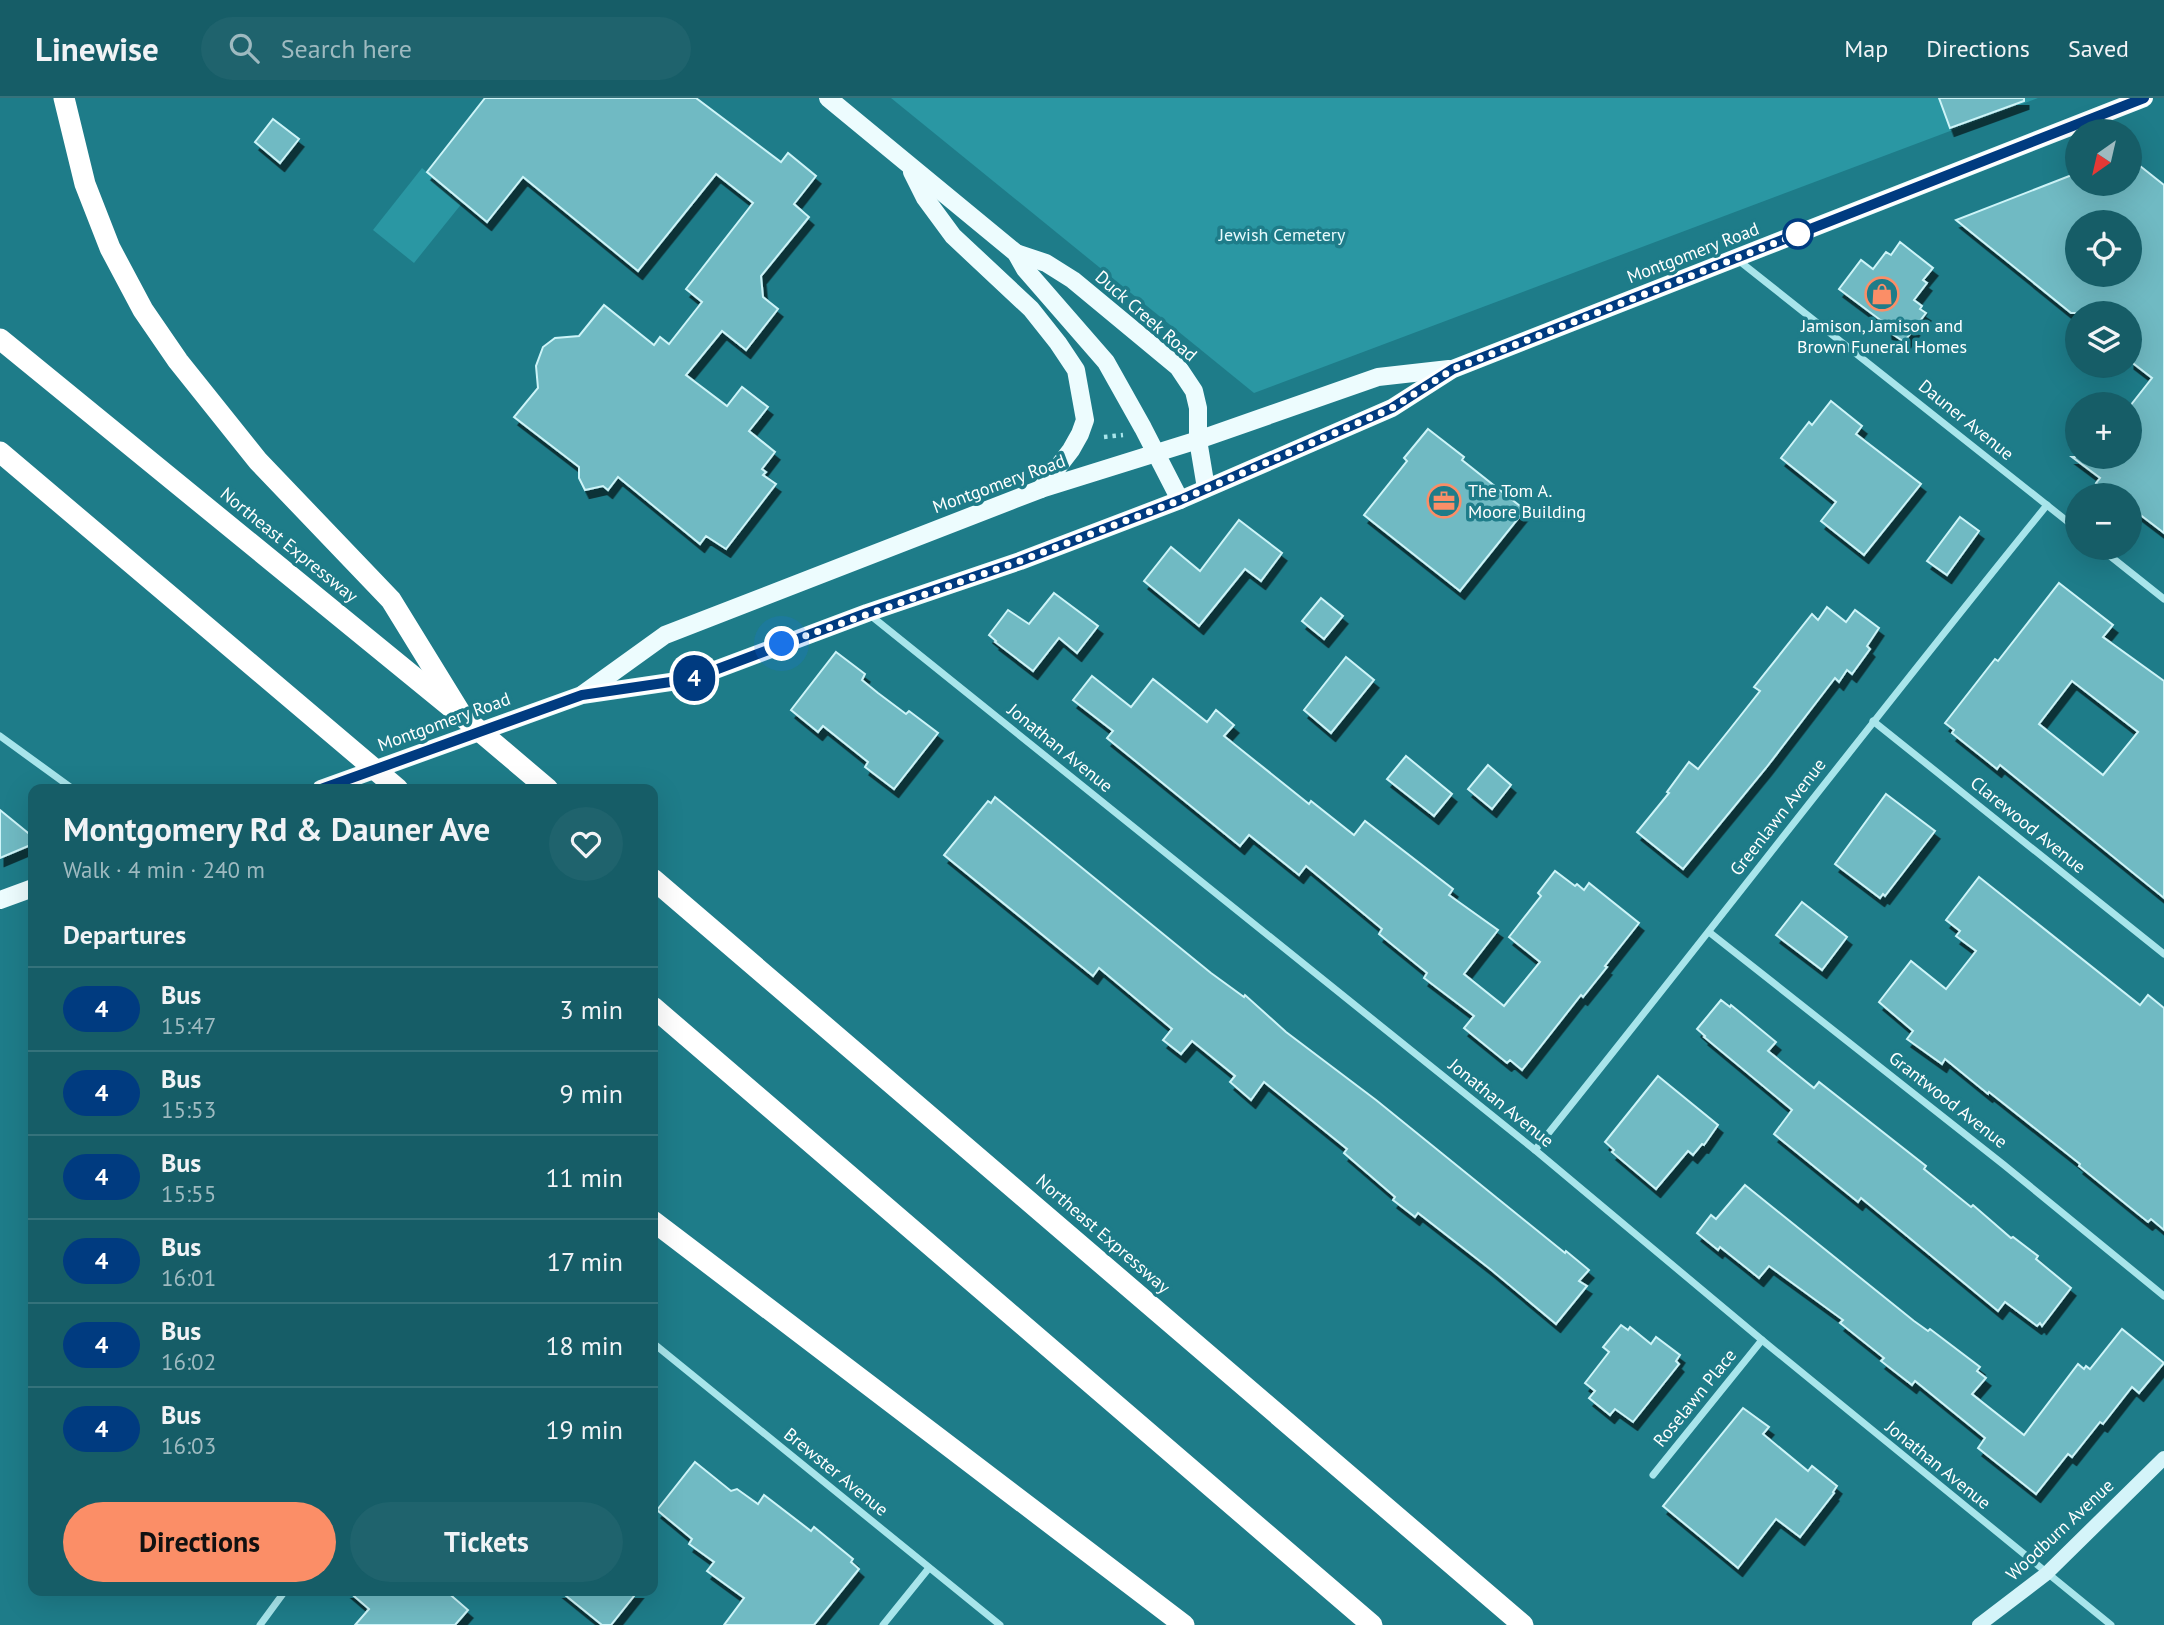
<!DOCTYPE html>
<html lang="en">
<head>
<meta charset="utf-8">
<style>
	body { margin:0; font-family:"PT Sans",sans-serif; background:#1f636d; color:#f1f3f6; height:100vh; display:flex; flex-direction:column; font-size:26px; white-space:nowrap }
	* { box-sizing:border-box; margin:0 }
	p { font-size:23px; color:#9ebac0 }
	.icon { flex:none; width:38px; height:38px; fill:none; stroke:currentColor; stroke-width:2; stroke-linecap:round; stroke-linejoin:round }
	.map { position:relative; flex:1; overflow:hidden }
	.side { position:absolute; left:28px; top:686px; width:630px; height:812px; display:flex; flex-direction:column; background:#165d67; border-radius:14px; box-shadow:0 7px 28px #0002 }
	.side>* { flex:none }
	.badge { padding:0 14px; border-radius:23px; font-size:24px; line-height:46px }
	.needle { width:46px; rotate:214deg }
	.buttons { position:absolute; left:2065px; top:21px; display:grid; gap:14px }
	.buttons a { display:grid; place-items:center; width:77px; height:77px; border-radius:50%; background:#165d67; box-shadow:0 7px 28px #0002; font-size:35px }
	.you { position:absolute; width:35px; height:35px; margin:-18px; border:5px solid #fff; border-radius:50%; background:#1a73e8; box-shadow:0 0 0 10px #1a73e833 }
	.map>.badge { position:absolute; translate:-50% -50%; box-shadow:0 0 0 4px #fff }
	h2 { padding:0 35px; font-size:26px; line-height:63px }
	.round { display:grid; place-items:center; flex:none; width:74px; height:74px; border-radius:37px; background:#1f636d }
	.head { display:flex; align-items:center; justify-content:space-between; height:119px; padding:0 35px }
	h1 { font-size:33px; font-weight:600; line-height:52px }
	.button { display:flex; gap:14px; margin-top:auto; padding:14px 35px }
	.button a { flex:1; height:80px; border-radius:42px; background:#fb8e67; color:#111; font-size:28px; font-weight:600; line-height:80px; text-align:center }
	.button a+a { background:#1f636d; color:#f1f3f6 }
	ul { padding:0; list-style:none }
	li { display:flex; align-items:center; gap:21px; height:84px; padding:0 35px; border-top:2px solid #35727b }
	li div { flex:1 }
	li b { display:block; font-size:26px }
	li em { font-style:normal }
	li .badge { min-width:77px; font-weight:700; text-align:center }
	header { display:flex; align-items:center; gap:42px; box-sizing:border-box; height:98px; padding:0 35px; background:#165d67; border-bottom:2px solid #35727b }
	header strong { font-size:33px }
	nav { display:flex; gap:38px; margin-inline-start:auto; font-size:24px }
	.search { width:490px; height:63px; background:#1f636d; display:flex; align-items:center; gap:18px; box-sizing:border-box; padding:0 24px; border-radius:38px; color:#9ebac0; font-size:26px }
	.map>svg:first-child { display:block }
	.green { fill:#2a97a3 }
	.building { fill:#70bac3; stroke:#cdf4f8; stroke-width:2; fill-rule:evenodd; filter:url(#shadow) }
	.lines { fill:none; stroke-linecap:round; stroke-linejoin:round }
	.path { stroke:#a8e5eb; stroke-width:4.5; stroke-dasharray:3.5 5; stroke-linecap:butt }
	.street { stroke:#a8e5eb; stroke-width:7 }
	.secondary { stroke:#d4f4f9; stroke-width:14 }
	.primary { stroke:#edfcfe; stroke-width:18 }
	.highway { stroke:#fff; stroke-width:21 }
	.line-casing { stroke:#fff; stroke-width:16 }
	.line { stroke:#003b80; stroke-width:10 }
	.walk { stroke:#fff; stroke-width:7; stroke-dasharray:0 12.6 }
	.stop-dot { fill:#fff; stroke:#003b80; stroke-width:3.5 }
	.labels { text-anchor:middle; stroke-width:7; stroke-linejoin:round; paint-order:stroke }
	.park-label { font-size:18px; fill:#e6fafc; stroke:#1e7c89 }
	.street-label { font-size:18px; fill:#fff; stroke:#1e7c89 }
	.poi-label { font-size:18px; fill:#fff; stroke:#1e7c89 }
</style>
</head>
<body>
<header>
<strong>Linewise</strong>
<div class="search"><svg class="icon" aria-label="search" viewBox="0 0 24 24"><circle cx="10" cy="10" r="6"/><path d="M15 15l6 6"/></svg>Search here</div>
<nav><a>Map</a><a>Directions</a><a>Saved</a></nav>
</header>
<div class="map">
<svg width="2164" height="1527" viewBox="0 0 2164 1527">
	<defs>
		<filter id="shadow"><feDropShadow dx="4.5" dy="8" stdDeviation="0" flood-color="#0009"/></filter>
	</defs>
	<rect width="100%" height="100%" fill="#1e7c89"/>
	<!-- green -->
	<g class="green">
		<path d="M891,0H2038L1254,295Z"/>
		<path d="M422,70L463,104L414,165L373,132Z"/>
	</g>
	<!-- building -->
	<g class="building">
		<path d="M485,0H696L781,64L788,55L816,78L794,106L809,119L761,178L763,199L778,211L746,252L722,233L686,277L727,308L742,289L768,309L749,333L775,354L762,371L766,374L763,377L776,386L726,451L706,438L700,446L618,379L608,392L603,388L585,392L579,380V369L514,319L538,290L536,268L543,249L555,240L579,238L604,207L654,247L660,239L669,246L702,204L686,191L753,105L716,76L638,173L523,79L487,124L427,74Z"/>
		<path d="M1939,0H2024V3L1950,30Z"/>
		<path d="M273,21L299,41L280,65L255,44Z"/>
		<path d="M2130,60L2164,87V435L2130,409V397H2111L2096,385L2100,380L2072,359H2130V308L2152,280L2130,263V215H2071L1956,122L2077,75V86H2130ZM2077,124H2130V177H2077Z"/>
		<path d="M1900,144L1933,170L1923,182L1927,185L1914,202L1922,208L1920,211L1926,215L1904,244L1888,233L1887,227L1839,191L1861,162L1873,171L1886,154L1891,157Z"/>
		<path d="M1831,303L1862,328L1856,336L1921,386L1864,457L1821,423L1836,404L1781,360L1809,324L1812,327Z"/>
		<path d="M1428,331L1464,359L1462,362L1525,412L1460,493L1364,417L1407,363L1404,360Z"/>
		<path d="M1960,419L1979,433L1947,477L1927,463Z"/>
		<path d="M1239,422L1282,455L1261,483L1245,471L1199,528L1144,483L1171,449L1200,473Z"/>
		<path d="M2059,485L2113,527L2103,539L2164,583V800L2000,667L1997,671L1952,635L1954,632L1945,625L1995,561L1998,563ZM2072,583L2138,634L2103,677L2039,626Z"/>
		<path d="M1054,495L1098,528L1077,555L1059,540L1033,573L995,544L996,543L989,537L1008,512L1029,526Z"/>
		<path d="M1321,500L1343,518L1324,541L1302,523Z"/>
		<path d="M1827,509L1846,524L1855,512L1879,530L1867,548L1870,551L1852,576L1847,572L1839,584L1835,580L1766,670L1683,771L1637,734L1669,695L1667,694L1689,664L1698,671L1730,631L1760,593L1754,589L1812,516L1818,522Z"/>
		<path d="M836,554L865,576L862,582L878,595L906,616L909,613L938,635L894,691L865,669L868,664L823,628L818,634L791,612Z"/>
		<path d="M1346,559L1374,582L1331,635L1304,612Z"/>
		<path d="M1092,578L1131,609L1153,581L1207,624L1216,612L1234,627L1224,638L1309,706L1311,703L1354,737L1365,723L1453,791L1449,797L1498,832L1464,876L1504,908L1540,864L1509,839L1541,798L1538,795L1555,773L1575,788L1577,786L1584,792L1589,785L1639,825L1605,868L1607,869L1583,899L1581,897L1522,972L1510,962L1507,965L1464,930L1474,918L1424,880L1427,875L1379,836L1382,831L1306,768L1299,777L1249,737L1240,748L1107,640L1113,633L1073,602Z"/>
		<path d="M1406,658L1452,696L1434,718L1387,681Z"/>
		<path d="M1488,667L1511,687L1492,711L1468,691Z"/>
		<path d="M1886,696L1935,733L1885,798L1883,796L1880,800L1835,766Z"/>
		<path d="M995,699L1211,875L1244,899L1245,897L1286,934L1376,1002L1565,1155L1566,1153L1589,1172L1579,1183L1587,1188L1556,1226L1490,1171L1418,1115L1415,1119L1393,1102L1395,1099L1344,1055L1347,1051L1264,984L1251,1002L1230,984L1235,978L1192,943L1181,956L1163,942L1172,931L1099,870L1093,878L944,757L988,703L991,705Z"/>
		<path d="M0,712L33,739V746L0,760Z"/>
		<path d="M1979,779L2140,907L2148,897L2164,910V1132L2151,1121L2148,1124L2138,1116L2079,1068L2080,1066L1989,994L1988,996L1945,961L1942,966L1907,941L1913,933L1879,904L1911,863L1946,891L1976,853L1956,838L1960,833L1946,822Z"/>
		<path d="M1802,804L1847,839L1822,872L1776,837Z"/>
		<path d="M1721,902L1730,909L1731,907L1776,944L1768,953L1814,990L1819,984L1926,1068L1924,1071L1971,1109L1973,1107L2011,1140L2013,1139L2038,1158L2036,1161L2071,1190L2042,1228L2040,1225L2037,1228L2005,1204L1998,1213L1861,1100L1858,1104L1774,1036L1792,1012L1704,939L1705,938L1697,931Z"/>
		<path d="M1658,978L1718,1027L1704,1047L1702,1046L1693,1057L1688,1053L1656,1091L1612,1054L1614,1052L1605,1044Z"/>
		<path d="M1745,1087L1914,1223L1928,1233L1930,1231L1980,1269L1977,1273L1986,1280L1972,1296L2024,1337L2078,1266L2084,1271L2086,1268L2090,1271L2122,1231L2164,1265L2139,1295L2132,1289L2103,1326L2100,1324L2072,1359L2068,1356L2036,1396L1978,1350L1985,1340L1915,1283L1912,1287L1881,1263L1884,1260L1840,1225L1843,1222L1769,1168L1759,1180L1720,1149L1718,1152L1697,1135L1711,1117L1716,1121Z"/>
		<path d="M1621,1227L1628,1232L1630,1229L1651,1246L1656,1239L1680,1257L1676,1263L1679,1266L1633,1324L1615,1311L1610,1317L1589,1300L1595,1293L1585,1285L1609,1254L1603,1249Z"/>
		<path d="M1743,1310L1769,1329L1763,1336L1808,1373L1812,1368L1837,1388L1833,1394L1834,1395L1800,1439L1776,1421L1738,1470L1663,1408Z"/>
		<path d="M695,1364L731,1393L737,1391L758,1406L764,1397L811,1433L814,1429L853,1461L851,1464L859,1471L814,1527H724L744,1500L707,1473L714,1464L689,1446L692,1441L657,1412Z"/>
		<path d="M348,1493H446L468,1512L455,1527H355L369,1511Z"/>
		<path d="M560,1493H638L611,1527H602Z"/>
	</g>
	<g class="lines">
		<!-- path -->
		<path class="path" d="M1104,339L1123,337"/>
		<!-- street -->
		<g class="street">
			<path d="M1738,162L2077,431"/>
			<path d="M2100,450L2164,501"/>
			<path d="M870,517L1535,1052L1762,1242L2111,1527"/>
			<path d="M1873,623L2164,856"/>
			<path d="M0,638L73,691"/>
			<path d="M1709,834L2004,1067L2164,1198"/>
			<path d="M1535,1052C1707,838 1874,620 2047,407"/>
			<path d="M653,1245L1000,1527"/>
			<path d="M1653,1377L1762,1242"/>
			<path d="M260,1527L285,1493"/>
			<path d="M883,1527L929,1470"/>
		</g>
		<!-- secondary -->
		<path class="secondary" d="M1979,1527L2046,1476L2164,1360"/>
		<!-- primary -->
		<g class="primary">
			<path d="M828,0L1016,155L1025,171L1106,264L1143,330L1180,402"/>
			<path d="M912,74L925,100L953,138L1031,211L1058,245L1076,272L1085,322L1080,336L1071,352L1041,391"/>
			<path d="M1016,155L1046,165L1073,182L1178,269L1194,293L1198,310V342L1206,390"/>
			<path d="M583,596L665,537L1041,391L1198,342L1378,279L1449,271"/>
			<path d="M321,691L582,597L691,581L867,515L1020,463L1180,402L1392,310L1453,271L2144,0"/>
			<path d="M0,802L33,790"/>
		</g>
		<!-- highway -->
		<g class="highway">
			<path d="M64,0L85,86L110,150L143,212L178,263L258,363L391,502L463,619"/>
			<path d="M0,241L463,619L548,691"/>
			<path d="M0,354L398,691"/>
			<path d="M653,781L1523,1527"/>
			<path d="M653,909L1372,1527"/>
			<path d="M653,1123L1184,1527"/>
		</g>
	</g>
	<g class="lines">
		<defs>
			<path id="line" d="M321,691L582,597L691,581L867,515L1020,463L1180,402L1392,310L1453,271L2144,0"/>
		</defs>
		<!-- line casing -->
		<use href="#line" class="line-casing"/>
		<!-- line -->
		<use href="#line" class="line"/>
		<!-- walk -->
		<path class="walk" d="M782,546L1020,463L1180,402L1392,310L1453,271L1798,136"/>
	</g>
	<!-- icons -->
	<defs>
		<symbol id="shop-ring" viewBox="-11 -11 22 22"><circle r="9.5" fill="#1e7c89" stroke="#fb8e67" stroke-width="1.5"/><path d="M-5-2.5h2.3a2.7 3.5 0 0 1 5.4 0H5L5.5 6h-11ZM-1.5-2.5h3a1.5 2.3 0 0 0-3 0Z" fill="#fb8e67"/></symbol>
		<symbol id="office-ring" viewBox="-11 -11 22 22"><circle r="9.5" fill="#1e7c89" stroke="#fb8e67" stroke-width="1.5"/><path d="M-6-3h4V-5.5h4V-3h4V5H-6ZM-1-4.5V-3h2v-1.5ZM-6 0V1H6V0Z" fill="#fb8e67"/></symbol>
	</defs>
	<g fill-rule="evenodd">
		<use href="#shop-ring" x="1863" y="177" width="38" height="38"/>
		<use href="#office-ring" x="1425" y="384" width="38" height="38"/>
	</g>
	<!-- markers -->
	<circle class="stop-dot" cx="1798" cy="136" r="14"/>
	<g class="labels">
		<!-- park labels -->
		<g class="park-label">
			<text x="1282" y="143">Jewish Cemetery</text>
		</g>
		<!-- street labels -->
		<g class="street-label">
			<text transform="translate(1693 155) rotate(-21)" y="6">Montgomery Road</text>
			<text transform="translate(1146 218) rotate(41)" y="6">Duck Creek Road</text>
			<text transform="translate(1966 322) rotate(39)" y="6">Dauner Avenue</text>
			<text transform="translate(999 386) rotate(-20)" y="6">Montgomery Road</text>
			<text transform="translate(289 447) rotate(39)" y="6">Northeast Expressway</text>
			<text transform="translate(444 624) rotate(-20)" y="6">Montgomery Road</text>
			<text transform="translate(1060 650) rotate(39)" y="6">Jonathan Avenue</text>
			<text transform="translate(1778 719) rotate(-52)" y="6">Greenlawn Avenue</text>
			<text transform="translate(2028 727) rotate(39)" y="6">Clarewood Avenue</text>
			<text transform="translate(1948 1002) rotate(38)" y="6">Grantwood Avenue</text>
			<text transform="translate(1501 1005) rotate(39)" y="6">Jonathan Avenue</text>
			<text transform="translate(1103 1136) rotate(41)" y="6">Northeast Expressway</text>
			<text transform="translate(1695 1300) rotate(-51)" y="6">Roselawn Place</text>
			<text transform="translate(1938 1367) rotate(39)" y="6">Jonathan Avenue</text>
			<text transform="translate(836 1374) rotate(39)" y="6">Brewster Avenue</text>
			<text transform="translate(2060 1432) rotate(-43)" y="6">Woodburn Avenue</text>
		</g>
		<!-- poi labels -->
		<g class="poi-label">
			<text x="1882" y="234">Jamison, Jamison and<tspan x="1882" dy="21">Brown Funeral Homes</tspan></text>
			<text x="1468" y="399" text-anchor="start">The Tom A.<tspan x="1468" dy="21">Moore Building</tspan></text>
		</g>
	</g>
</svg>
<div class="buttons">
<a><svg class="needle" viewBox="-14 -14 28 28"><path d="M0-13l5 13h-10z" fill="#e53935"/><path d="M0 13l5-13h-10z" fill="#9ebac0"/></svg></a>
<a><svg class="icon" aria-label="locate" viewBox="0 0 24 24"><circle cx="12" cy="12" r="6"/><path d="M12 2v4M12 18v4M2 12h4M18 12h4"/></svg></a>
<a><svg class="icon" aria-label="layers" viewBox="0 0 24 24"><path d="M12 4l9 5-9 5-9-5zM3 14l9 5 9-5"/></svg></a>
<a>+</a>
<a>−</a>
</div>
<div class="you" style="left:782px;top:546px"></div>
<b class="badge" style="left:694px;top:580px;background:#003b80;color:#fff">4</b>
<section class="side">
<div class="head"><div><h1>Montgomery Rd &amp; Dauner Ave</h1><p>Walk · 4 min · 240 m</p></div><a class="round"><svg class="icon" aria-label="heart" viewBox="0 0 24 24"><path d="M12 20l-8-8c-3-5 5-10 8-4 3-6 11-1 8 4z"/></svg></a></div>
<h2>Departures</h2>
<ul>
<li><span class="badge" style="background:#003b80;color:#fff">4</span><div><b>Bus</b><p>15:47</p></div><em>3 min</em></li>
<li><span class="badge" style="background:#003b80;color:#fff">4</span><div><b>Bus</b><p>15:53</p></div><em>9 min</em></li>
<li><span class="badge" style="background:#003b80;color:#fff">4</span><div><b>Bus</b><p>15:55</p></div><em>11 min</em></li>
<li><span class="badge" style="background:#003b80;color:#fff">4</span><div><b>Bus</b><p>16:01</p></div><em>17 min</em></li>
<li><span class="badge" style="background:#003b80;color:#fff">4</span><div><b>Bus</b><p>16:02</p></div><em>18 min</em></li>
<li><span class="badge" style="background:#003b80;color:#fff">4</span><div><b>Bus</b><p>16:03</p></div><em>19 min</em></li>
</ul>
<div class="button"><a>Directions</a><a>Tickets</a></div>
</section>
</div>
</body>
</html>
